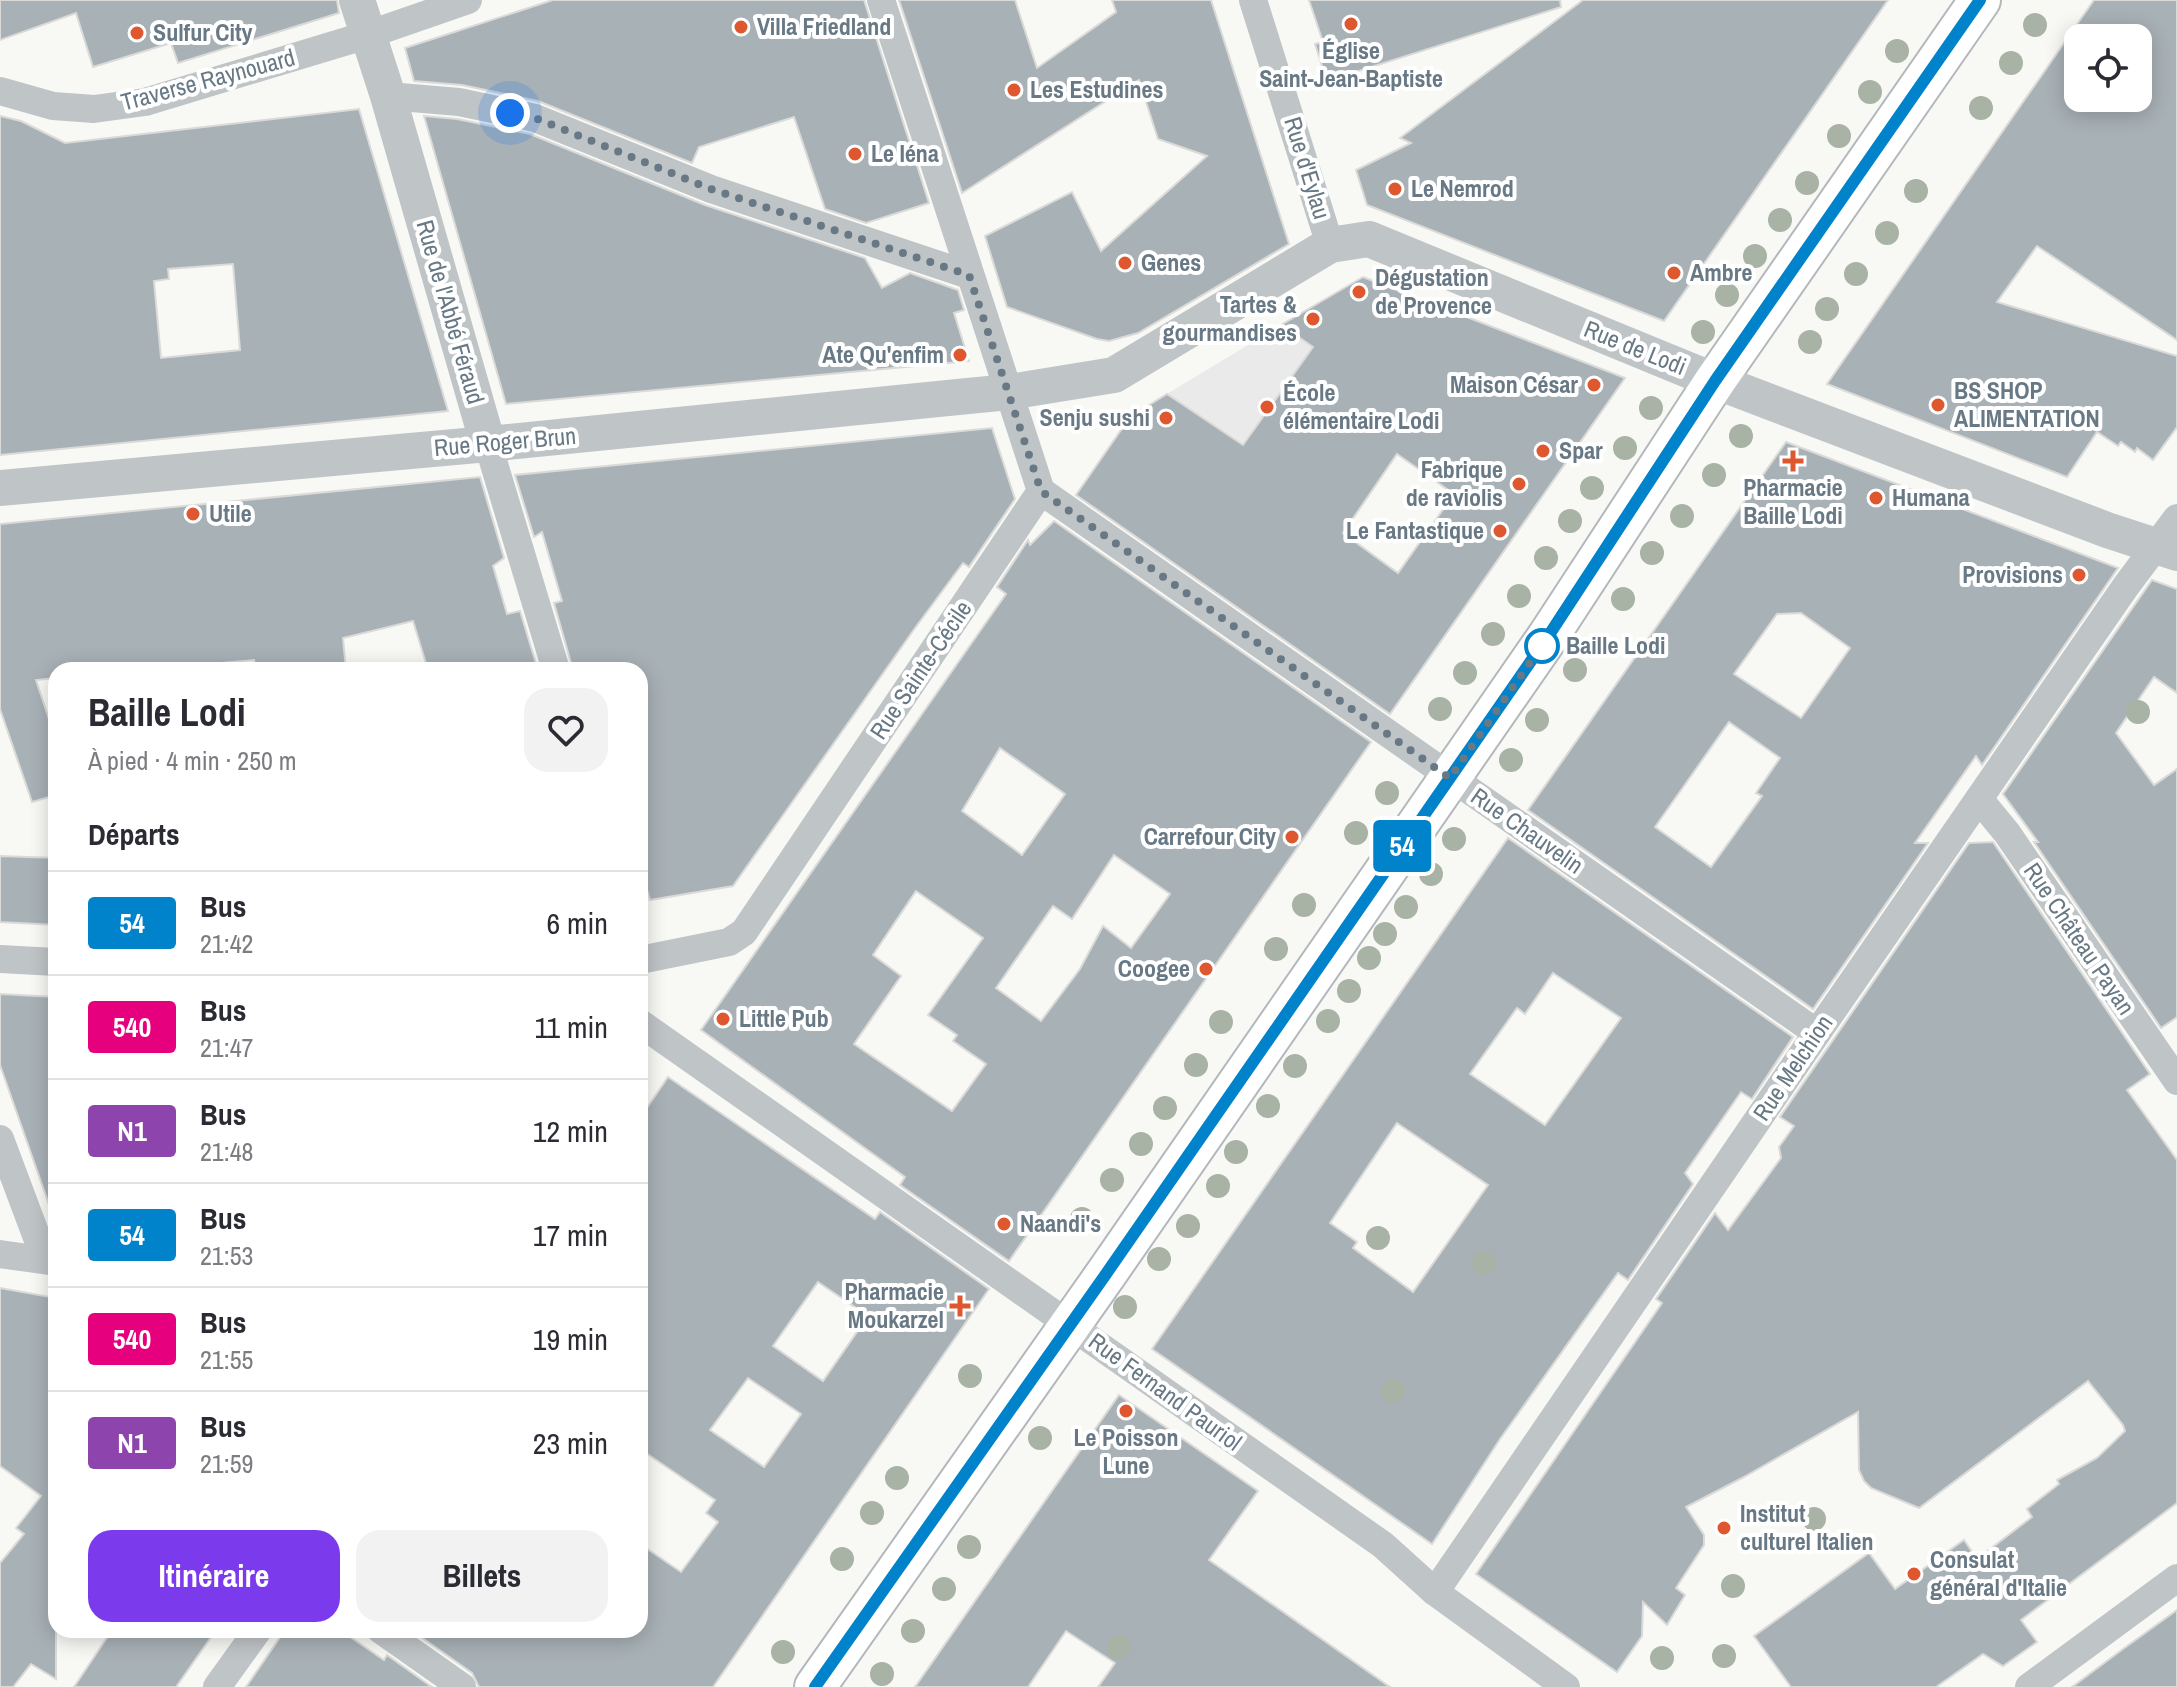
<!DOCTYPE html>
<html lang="fr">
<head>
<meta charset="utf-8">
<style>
	body { margin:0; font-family:"Archivo Narrow",sans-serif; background:#f2f2f3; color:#2b2b33; height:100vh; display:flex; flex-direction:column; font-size:30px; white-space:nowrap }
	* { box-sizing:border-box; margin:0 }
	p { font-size:26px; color:#7c7c81 }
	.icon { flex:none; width:44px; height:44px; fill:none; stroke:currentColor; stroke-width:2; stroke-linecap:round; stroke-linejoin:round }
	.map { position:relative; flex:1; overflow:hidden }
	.panel { position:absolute; left:48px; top:662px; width:600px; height:976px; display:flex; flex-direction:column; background:#fff; border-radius:24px; box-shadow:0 4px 20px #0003 }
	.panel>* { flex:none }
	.badge { padding:0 16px; border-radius:6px; font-size:28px; line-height:52px }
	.controls { position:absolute; left:2064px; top:24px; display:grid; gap:16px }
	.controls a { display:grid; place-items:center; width:88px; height:88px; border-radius:16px; background:#fff; box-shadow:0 4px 20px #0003; font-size:40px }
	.you { position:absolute; width:40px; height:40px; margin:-20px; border:6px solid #fff; border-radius:50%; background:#1a73e8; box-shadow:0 0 0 12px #1a73e833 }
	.map>.badge { position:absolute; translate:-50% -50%; box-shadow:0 0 0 4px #fff }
	h2 { padding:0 40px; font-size:30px; line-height:72px }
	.round { display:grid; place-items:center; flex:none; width:84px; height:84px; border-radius:24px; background:#f2f2f3 }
	.head { display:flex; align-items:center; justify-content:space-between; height:136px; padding:0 40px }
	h1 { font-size:38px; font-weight:700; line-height:60px }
	.primary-button { display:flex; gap:16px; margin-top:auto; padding:16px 40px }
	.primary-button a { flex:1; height:92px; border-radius:24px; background:#7c3aed; color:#fff; font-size:32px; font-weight:700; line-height:92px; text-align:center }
	.primary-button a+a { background:#f2f2f3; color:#2b2b33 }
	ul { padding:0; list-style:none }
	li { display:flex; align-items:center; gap:24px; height:104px; padding:0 40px; border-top:2px solid #e1e1e2 }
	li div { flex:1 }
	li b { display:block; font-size:30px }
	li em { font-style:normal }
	li .badge { min-width:88px; font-weight:700; text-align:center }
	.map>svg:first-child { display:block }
	.built { fill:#e9eae9 }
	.building { fill:#a8b1b6; stroke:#dadad8; stroke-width:2; fill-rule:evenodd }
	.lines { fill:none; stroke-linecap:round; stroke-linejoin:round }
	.secondary-casing { stroke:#b2b8bc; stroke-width:44 }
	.minor { stroke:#bfc4c7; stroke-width:28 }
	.tertiary { stroke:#bfc4c7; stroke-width:36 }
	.secondary { stroke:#fff; stroke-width:40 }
	.tree { fill:#a8b2a5 }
	.line-casing { stroke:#fff; stroke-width:18 }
	.line { stroke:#0083ca; stroke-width:12 }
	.walk { stroke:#687985; stroke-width:8; stroke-dasharray:0 14.4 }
	.poi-dot { fill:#de572f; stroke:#fff; stroke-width:3 }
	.stop-dot { fill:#fff; stroke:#0083ca; stroke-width:4 }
	.labels { text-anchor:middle; stroke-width:8; stroke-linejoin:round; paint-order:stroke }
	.poi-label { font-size:24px; font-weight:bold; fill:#687985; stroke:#fff; text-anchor:start }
	.street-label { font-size:24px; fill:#687985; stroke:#fff }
	.stop-label { font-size:24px; font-weight:bold; fill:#687985; stroke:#fff; text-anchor:start }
</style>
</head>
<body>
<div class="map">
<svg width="2177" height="1687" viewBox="0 0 2177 1687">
	<rect width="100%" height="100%" fill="#f8f8f5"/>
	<!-- built -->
	<path class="built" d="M1281,325L1365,384L1294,480L1167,394Z"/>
	<!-- building -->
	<g class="building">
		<path d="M0,0H337L339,13L178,63L171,43L93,67L76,13L0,40Z"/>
		<path d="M553,0H864L929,203L866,223L825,209L794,117L699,147L692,163L538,101L462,85L414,81L405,48Z"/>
		<path d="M899,0H1015L1037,68L1116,12L1112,0H1211L1289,244L1138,333L1109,341L1097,339L1007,307L985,236L1072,192L1101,251L1207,156L1158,139L1139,80L962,193Z"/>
		<path d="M1309,0H1560L1561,7L1327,81L1315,44L1323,42Z"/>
		<path d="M1583,0H1888L1664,321L1367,205L1356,170L1411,143L1400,138Z"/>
		<path d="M2094,0H2177V340L2037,246L1997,302L2177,356V427L2153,460L2137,448L2135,452L2121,442L2118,446L2097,432L2067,477L1827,384ZM2078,38H2138V98H2078Z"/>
		<path d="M359,109L448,411L0,455V116L21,121L65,143ZM233,264L240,350L161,358L154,281L169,279L168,269Z"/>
		<path d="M424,116L457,119L530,134L705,205L865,258L882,288L910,273L958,290L964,310L954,313L969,361L506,404Z"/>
		<path d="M1363,277L1625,378L1390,714L1076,495L1130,417L1167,394L1243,445L1313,347L1281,325ZM1397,454L1454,494L1398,573L1343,533Z"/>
		<path d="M992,428L1015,499L969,567L963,563L915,628L733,886L650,900L640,866V670H573L554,603L562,601L542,532L534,537L515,475Z"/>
		<path d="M1786,442L2118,568L1982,765L1976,756L1915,843H1928L1813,1009L1528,810ZM1801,613L1850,648L1801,718L1734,674L1777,614ZM1729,722L1780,758L1756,793L1762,796L1711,867L1655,827Z"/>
		<path d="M480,477L504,558L493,566L507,614L520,611L538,670H428L413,621L343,638L346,670H255L254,660L144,670H56V678L36,680L56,740V795L32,802L0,709V524Z"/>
		<path d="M1054,521L1371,742L1009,1261L900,1185L905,1177L701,1030L1006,594L997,587L1028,540L1030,545ZM1000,748L1065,794L1022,855L962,811ZM1114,855L1170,894L1131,948L1103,926L1080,969L1041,1021L996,988L1053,906L1072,919ZM916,891L983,938L928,1015L957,1035L953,1041L986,1064L952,1111L854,1044L901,976L873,955Z"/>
		<path d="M2152,580L2177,589V693L2154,677L2116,733L2154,785L2177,769V1017L2161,1028L2034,842H2038L2003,794Z"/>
		<path d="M1508,838L1793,1037L1752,1099L1741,1092L1685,1173L1693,1184L1628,1280L1618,1273L1500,1439L1432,1544L1152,1349ZM1553,973L1621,1018L1545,1125L1470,1074L1517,1008L1525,1014ZM1397,1123L1488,1185L1413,1292L1353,1248L1357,1242L1330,1223Z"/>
		<path d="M1993,842L2150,1074L2127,1090L2177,1160V1503L2021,1620L2037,1642L2003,1666L1983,1654L1936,1687H1791L1754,1636L1869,1553L1895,1589L1964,1540L1977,1559L2032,1517L2027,1509L2059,1484L2057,1480L2097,1458L2125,1431L2123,1425L2088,1381L1919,1508L1871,1488L1864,1481L1859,1470L1858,1412L1742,1478L1686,1507L1704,1535V1545L1676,1588L1685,1595L1667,1625L1643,1602L1642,1636L1617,1672L1476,1574L1662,1303L1656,1299L1715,1213L1728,1230L1781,1158L1779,1147L1794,1126L1780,1117L1969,843Z"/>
		<path d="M0,856L56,858V925L0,922Z"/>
		<path d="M0,994L56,997V1212L52,1213L0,1065Z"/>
		<path d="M668,1077L875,1219L880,1212L989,1289L713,1687H479L472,1673L411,1630H640V1544L681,1572L718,1522L706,1513L715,1500L640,1449V1118ZM818,1282L868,1316L823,1381L773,1346ZM748,1378L801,1414L764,1467L710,1430Z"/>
		<path d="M0,1288L56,1298V1679L31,1664L13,1687H0V1563L24,1534L16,1528L41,1496L0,1466Z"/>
		<path d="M1119,1395L1258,1491L1209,1560L1390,1687H1098L1115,1663L1066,1631L1028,1687H915Z"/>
		<path d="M2177,1610V1687H2072L2123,1649Z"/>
		<path d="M112,1630H216L176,1687H74Z"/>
		<path d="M285,1630H340L384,1660L387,1655L432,1687H246Z"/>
	</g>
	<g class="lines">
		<defs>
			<path id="secondary" d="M815,1687L1106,1274L1549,635L1715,381L1980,0"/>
		</defs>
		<!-- secondary casing -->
		<use href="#secondary" class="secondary-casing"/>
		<!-- minor -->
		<g class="minor">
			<path d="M1253,0L1330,245"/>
			<path d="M0,91L53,106L94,109L145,102L367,35L468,0"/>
			<path d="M388,96L459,102L535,118L711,189L969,275"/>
			<path d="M488,444L556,670"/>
			<path d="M1041,491L1817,1033"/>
			<path d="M1979,799L2007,833L2177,1081"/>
			<path d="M0,959L56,962"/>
			<path d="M640,960L729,942L744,932L1041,491L881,0"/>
			<path d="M640,1023L1383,1545L1435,1592L1566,1687"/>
			<path d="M0,1139L45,1259"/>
			<path d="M0,1254L56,1262"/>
			<path d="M1435,1592L1817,1033L2126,586L2177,518"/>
			<path d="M381,1630L462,1687"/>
			<path d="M217,1687L258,1630"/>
			<path d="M2029,1687L2177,1578"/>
		</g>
		<!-- tertiary -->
		<g class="tertiary">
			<path d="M357,0L388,96L488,444"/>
			<path d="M0,488L488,444L958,397L1009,392L1114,375L1330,245L1369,239L1715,381L2107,530L2177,553"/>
		</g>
		<!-- secondary -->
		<use href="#secondary" class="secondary"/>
	</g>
	<!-- trees -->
	<g class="tree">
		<circle cx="2035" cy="25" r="12"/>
		<circle cx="1897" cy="51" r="12"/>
		<circle cx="2011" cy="63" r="12"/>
		<circle cx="1870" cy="92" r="12"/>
		<circle cx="1981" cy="108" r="12"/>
		<circle cx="1839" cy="136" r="12"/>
		<circle cx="1807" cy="183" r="12"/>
		<circle cx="1916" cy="191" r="12"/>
		<circle cx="1780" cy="220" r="12"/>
		<circle cx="1887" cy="233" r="12"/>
		<circle cx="1755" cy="256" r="12"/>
		<circle cx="1856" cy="274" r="12"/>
		<circle cx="1727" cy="295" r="12"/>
		<circle cx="1827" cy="309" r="12"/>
		<circle cx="1703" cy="332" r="12"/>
		<circle cx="1810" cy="342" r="12"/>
		<circle cx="1651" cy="408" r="12"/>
		<circle cx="1741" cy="436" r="12"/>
		<circle cx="1625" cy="448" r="12"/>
		<circle cx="1714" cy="475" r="12"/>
		<circle cx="1592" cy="488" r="12"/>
		<circle cx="1682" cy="516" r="12"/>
		<circle cx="1570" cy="521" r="12"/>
		<circle cx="1652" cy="553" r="12"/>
		<circle cx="1546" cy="558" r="12"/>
		<circle cx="1519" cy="596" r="12"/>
		<circle cx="1623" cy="599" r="12"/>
		<circle cx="1493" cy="634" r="12"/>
		<circle cx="1575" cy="670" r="12"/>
		<circle cx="1465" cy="673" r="12"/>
		<circle cx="1440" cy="709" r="12"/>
		<circle cx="2138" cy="712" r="12"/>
		<circle cx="1537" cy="720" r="12"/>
		<circle cx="1511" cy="760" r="12"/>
		<circle cx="1387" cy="793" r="12"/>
		<circle cx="1356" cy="833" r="12"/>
		<circle cx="1454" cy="839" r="12"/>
		<circle cx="1431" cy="874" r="12"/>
		<circle cx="1304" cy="905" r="12"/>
		<circle cx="1406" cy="907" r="12"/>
		<circle cx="1385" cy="934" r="12"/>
		<circle cx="1276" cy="949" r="12"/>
		<circle cx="1369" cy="958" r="12"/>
		<circle cx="1349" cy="991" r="12"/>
		<circle cx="1328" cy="1021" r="12"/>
		<circle cx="1221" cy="1022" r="12"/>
		<circle cx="1196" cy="1065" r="12"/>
		<circle cx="1295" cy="1066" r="12"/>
		<circle cx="1268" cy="1106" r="12"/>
		<circle cx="1165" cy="1108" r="12"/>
		<circle cx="1141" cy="1144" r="12"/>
		<circle cx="1236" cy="1152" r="12"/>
		<circle cx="1112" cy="1180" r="12"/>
		<circle cx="1218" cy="1186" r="12"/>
		<circle cx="1082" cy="1219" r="12"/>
		<circle cx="1188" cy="1226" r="12"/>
		<circle cx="1378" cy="1238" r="12"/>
		<circle cx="1159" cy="1259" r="12"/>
		<circle cx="1484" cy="1263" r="12"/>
		<circle cx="1125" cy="1307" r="12"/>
		<circle cx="970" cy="1376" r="12"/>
		<circle cx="1393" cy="1391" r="12"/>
		<circle cx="1040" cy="1438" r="12"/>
		<circle cx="897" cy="1478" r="12"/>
		<circle cx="872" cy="1513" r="12"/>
		<circle cx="1814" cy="1519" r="12"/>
		<circle cx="969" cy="1547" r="12"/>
		<circle cx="842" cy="1559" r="12"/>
		<circle cx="1733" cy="1586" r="12"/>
		<circle cx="944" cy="1589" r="12"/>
		<circle cx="913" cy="1631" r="12"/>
		<circle cx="1119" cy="1647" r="12"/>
		<circle cx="783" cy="1652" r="12"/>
		<circle cx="1724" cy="1656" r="12"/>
		<circle cx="1662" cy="1658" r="12"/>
		<circle cx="882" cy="1674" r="12"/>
	</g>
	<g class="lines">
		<defs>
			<path id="line" d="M815,1687L1106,1274L1549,635L1715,381L1980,0"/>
		</defs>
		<!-- line casing -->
		<use href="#line" class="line-casing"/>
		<!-- line -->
		<use href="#line" class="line"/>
		<!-- walk -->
		<path class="walk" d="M510,113L535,118L711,189L969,275L1041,491L1450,778L1549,635L1542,646"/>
	</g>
	<!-- markers -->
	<g class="poi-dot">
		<circle cx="1351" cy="24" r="8"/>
		<circle cx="741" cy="27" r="8"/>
		<circle cx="137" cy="33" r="8"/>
		<circle cx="1014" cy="90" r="8"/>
		<circle cx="855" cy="154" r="8"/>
		<circle cx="1395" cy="189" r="8"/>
		<circle cx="1125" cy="263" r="8"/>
		<circle cx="1674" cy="273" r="8"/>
		<circle cx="1359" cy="292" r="8"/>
		<circle cx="1313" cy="319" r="8"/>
		<circle cx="960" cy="355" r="8"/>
		<circle cx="1594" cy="385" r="8"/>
		<circle cx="1938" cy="405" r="8"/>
		<circle cx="1267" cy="407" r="8"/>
		<circle cx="1166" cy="418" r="8"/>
		<circle cx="1543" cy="451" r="8"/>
		<path d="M1789 449h8v8h8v8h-8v8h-8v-8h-8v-8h8z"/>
		<circle cx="1519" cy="484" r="8"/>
		<circle cx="1876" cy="498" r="8"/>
		<circle cx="193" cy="514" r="8"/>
		<circle cx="1500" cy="531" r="8"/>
		<circle cx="2079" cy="575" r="8"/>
		<circle cx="1292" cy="837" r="8"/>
		<circle cx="1206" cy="969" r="8"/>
		<circle cx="723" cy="1019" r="8"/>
		<circle cx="1004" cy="1224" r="8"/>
		<path d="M956 1294h8v8h8v8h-8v8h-8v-8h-8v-8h8z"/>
		<circle cx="1126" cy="1411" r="8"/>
		<circle cx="1724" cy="1528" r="8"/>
		<circle cx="1914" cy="1574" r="8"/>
	</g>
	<circle class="stop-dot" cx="1542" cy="646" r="16"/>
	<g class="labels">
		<!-- poi labels -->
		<g class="poi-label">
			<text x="757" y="35">Villa Friedland</text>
			<text x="153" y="41">Sulfur City</text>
			<text x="1351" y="59" text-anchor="middle">Église<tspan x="1351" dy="28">Saint-Jean-Baptiste</tspan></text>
			<text x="1030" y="98">Les Estudines</text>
			<text x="871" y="162">Le Iéna</text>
			<text x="1411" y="197">Le Nemrod</text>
			<text x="1141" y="271">Genes</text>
			<text x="1690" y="281">Ambre</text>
			<text x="1375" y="286">Dégustation<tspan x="1375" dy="28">de Provence</tspan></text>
			<text x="1297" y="313" text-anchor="end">Tartes &amp;<tspan x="1297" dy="28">gourmandises</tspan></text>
			<text x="944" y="363" text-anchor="end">Ate Qu'enfim</text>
			<text x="1578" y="393" text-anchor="end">Maison César</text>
			<text x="1954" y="399">BS SHOP<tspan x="1954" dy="28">ALIMENTATION</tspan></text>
			<text x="1283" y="401">École<tspan x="1283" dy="28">élémentaire Lodi</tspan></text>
			<text x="1150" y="426" text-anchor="end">Senju sushi</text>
			<text x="1559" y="459">Spar</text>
			<text x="1503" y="478" text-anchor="end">Fabrique<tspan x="1503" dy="28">de raviolis</tspan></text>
			<text x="1793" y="496" text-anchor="middle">Pharmacie<tspan x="1793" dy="28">Baille Lodi</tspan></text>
			<text x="1892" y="506">Humana</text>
			<text x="209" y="522">Utile</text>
			<text x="1484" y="539" text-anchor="end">Le Fantastique</text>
			<text x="2063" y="583" text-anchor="end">Provisions</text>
			<text x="1276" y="845" text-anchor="end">Carrefour City</text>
			<text x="1190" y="977" text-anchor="end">Coogee</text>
			<text x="739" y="1027">Little Pub</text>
			<text x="1020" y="1232">Naandi's</text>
			<text x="944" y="1300" text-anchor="end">Pharmacie<tspan x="944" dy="28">Moukarzel</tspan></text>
			<text x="1126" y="1446" text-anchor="middle">Le Poisson<tspan x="1126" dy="28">Lune</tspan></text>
			<text x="1740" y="1522">Institut<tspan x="1740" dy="28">culturel Italien</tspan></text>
			<text x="1930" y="1568">Consulat<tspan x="1930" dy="28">général d'Italie</tspan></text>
		</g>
		<!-- street labels -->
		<g class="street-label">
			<text transform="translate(208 80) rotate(-15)" y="8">Traverse Raynouard</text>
			<text transform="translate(1307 168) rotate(73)" y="8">Rue d'Eylau</text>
			<text transform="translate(450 312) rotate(74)" y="8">Rue de l'Abbé Féraud</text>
			<text transform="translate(1635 348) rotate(22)" y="8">Rue de Lodi</text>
			<text transform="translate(505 442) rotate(-5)" y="8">Rue Roger Brun</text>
			<text transform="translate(921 670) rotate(-56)" y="8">Rue Sainte-Cécile</text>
			<text transform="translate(1527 831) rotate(35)" y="8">Rue Chauvelin</text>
			<text transform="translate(2079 939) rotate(56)" y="8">Rue Château Payan</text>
			<text transform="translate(1793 1068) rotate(-56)" y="8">Rue Melchion</text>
			<text transform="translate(1165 1392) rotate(36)" y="8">Rue Fernand Pauriol</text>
		</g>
		<!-- stop labels -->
		<g class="stop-label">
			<text x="1566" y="654">Baille Lodi</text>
		</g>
	</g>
</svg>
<div class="controls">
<a><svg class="icon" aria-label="locate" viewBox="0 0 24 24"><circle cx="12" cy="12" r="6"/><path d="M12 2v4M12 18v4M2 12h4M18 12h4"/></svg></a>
</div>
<div class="you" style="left:510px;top:113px"></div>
<b class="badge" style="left:1402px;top:846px;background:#0083ca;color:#fff">54</b>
<section class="panel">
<div class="head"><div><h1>Baille Lodi</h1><p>À pied · 4 min · 250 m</p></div><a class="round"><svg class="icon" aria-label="heart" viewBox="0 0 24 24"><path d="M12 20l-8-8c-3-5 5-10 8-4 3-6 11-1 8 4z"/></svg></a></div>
<h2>Départs</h2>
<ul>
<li><span class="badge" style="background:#0083ca;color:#fff">54</span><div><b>Bus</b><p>21:42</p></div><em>6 min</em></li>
<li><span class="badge" style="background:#e6007e;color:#fff">540</span><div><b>Bus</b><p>21:47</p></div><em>11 min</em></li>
<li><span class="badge" style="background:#8e44ad;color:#fff">N1</span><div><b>Bus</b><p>21:48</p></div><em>12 min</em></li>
<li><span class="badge" style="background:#0083ca;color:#fff">54</span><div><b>Bus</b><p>21:53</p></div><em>17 min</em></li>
<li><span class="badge" style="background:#e6007e;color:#fff">540</span><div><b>Bus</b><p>21:55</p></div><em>19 min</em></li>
<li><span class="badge" style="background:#8e44ad;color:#fff">N1</span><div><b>Bus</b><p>21:59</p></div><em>23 min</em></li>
</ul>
<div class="primary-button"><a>Itinéraire</a><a>Billets</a></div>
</section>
</div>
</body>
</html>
